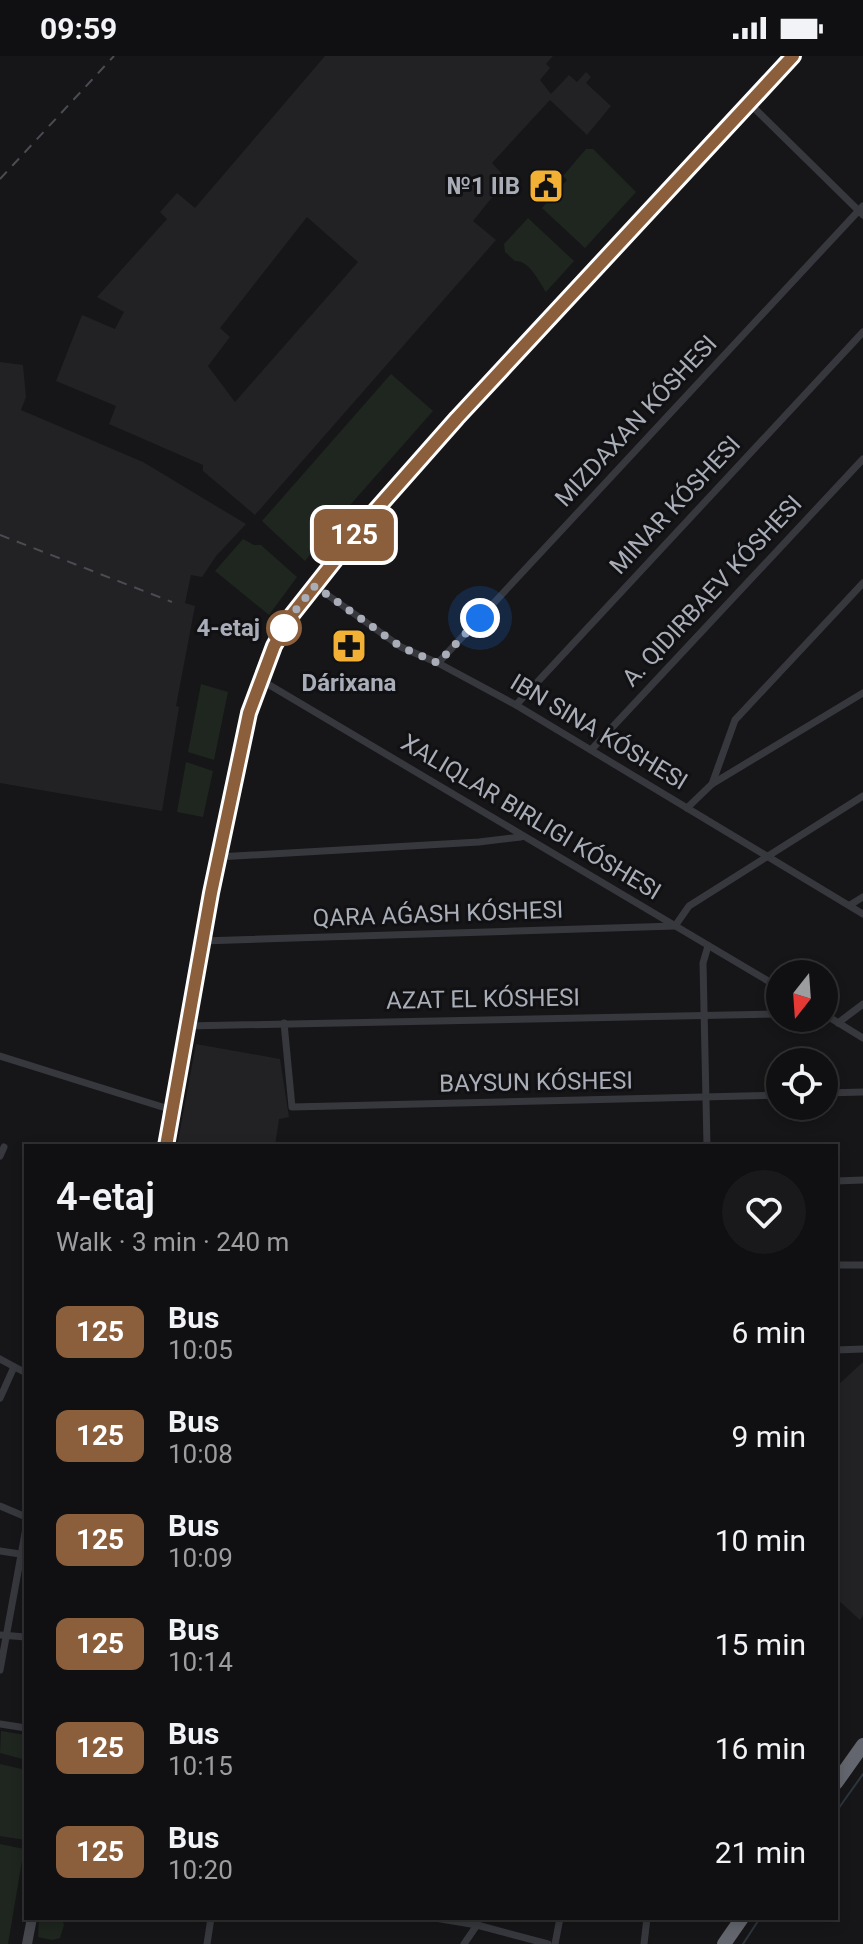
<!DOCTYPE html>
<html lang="en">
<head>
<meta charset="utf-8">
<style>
	body { margin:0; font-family:Roboto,sans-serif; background:#19191b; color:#f1f3f6; height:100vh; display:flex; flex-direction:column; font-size:30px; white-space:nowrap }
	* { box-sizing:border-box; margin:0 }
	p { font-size:26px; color:#9c9d9f }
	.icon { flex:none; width:44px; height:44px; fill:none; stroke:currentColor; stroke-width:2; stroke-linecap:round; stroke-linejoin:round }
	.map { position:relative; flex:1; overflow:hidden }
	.details { position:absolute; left:24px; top:1088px; width:814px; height:776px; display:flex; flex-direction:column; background:#101012; border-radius:0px; box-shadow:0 4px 12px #0003,0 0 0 2px #303032 }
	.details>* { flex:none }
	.badge { padding:0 16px; border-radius:12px; font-size:28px; line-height:52px }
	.needle { width:52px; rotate:197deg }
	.tools { position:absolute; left:766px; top:904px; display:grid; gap:16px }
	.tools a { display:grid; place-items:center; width:72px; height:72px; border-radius:50%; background:#101012; box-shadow:0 4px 12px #0003,0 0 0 2px #303032; font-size:40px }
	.you { position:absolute; width:40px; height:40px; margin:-20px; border:6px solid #fff; border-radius:50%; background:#1a73e8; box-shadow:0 0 0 12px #1a73e833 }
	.map>.badge { position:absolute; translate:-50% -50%; box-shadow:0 0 0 4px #fff }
	.round { display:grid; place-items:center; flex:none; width:84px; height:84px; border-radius:42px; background:#19191b }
	.summary { display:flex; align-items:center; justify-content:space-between; height:136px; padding:0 32px }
	h1 { font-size:38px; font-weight:600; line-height:60px }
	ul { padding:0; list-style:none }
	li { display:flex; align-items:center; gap:24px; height:104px; padding:0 32px }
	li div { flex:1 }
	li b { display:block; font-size:30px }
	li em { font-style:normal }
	li .badge { min-width:88px; font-weight:700; text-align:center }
	.status { display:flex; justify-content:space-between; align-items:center; height:56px; padding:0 40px; background:#101012; direction:ltr }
	.status svg { height:22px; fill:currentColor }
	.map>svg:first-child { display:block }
	.built { fill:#222225; fill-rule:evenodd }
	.green { fill:#1e261f }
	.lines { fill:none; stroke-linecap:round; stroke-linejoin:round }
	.stream { stroke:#2c353c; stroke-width:2 }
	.street { stroke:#37383d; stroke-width:7 }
	.secondary { stroke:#45474d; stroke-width:10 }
	.highway { stroke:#63666e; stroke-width:14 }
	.rail { stroke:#4a4c52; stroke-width:2; stroke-dasharray:10 8; stroke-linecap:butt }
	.line-casing { stroke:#fff; stroke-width:18 }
	.line { stroke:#8b5e3c; stroke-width:12 }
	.walk { stroke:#a8adb8; stroke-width:8; stroke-dasharray:0 14.4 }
	.stop-dot { fill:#fff; stroke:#8b5e3c; stroke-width:4 }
	.labels { text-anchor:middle; stroke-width:6; stroke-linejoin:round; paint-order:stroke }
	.poi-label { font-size:24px; font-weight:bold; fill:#a8adb8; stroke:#111113; text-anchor:end }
	.street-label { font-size:24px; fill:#a8adb8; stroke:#111113 }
	.stop-label { font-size:24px; font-weight:bold; fill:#a8adb8; stroke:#111113; text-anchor:end }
</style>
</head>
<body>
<div class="status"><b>09:59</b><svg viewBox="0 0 49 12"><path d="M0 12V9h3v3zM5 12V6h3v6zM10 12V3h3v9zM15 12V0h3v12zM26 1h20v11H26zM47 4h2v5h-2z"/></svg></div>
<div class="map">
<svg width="863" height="1888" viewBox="0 0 863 1888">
	<rect width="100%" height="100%" fill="#161618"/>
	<!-- built -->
	<g class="built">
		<path d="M325,0H553L546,8L550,12L540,24L551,38L569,19L577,26L586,16L591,21L586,27L611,50L587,79L550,44L492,107L507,123L473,165L496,184L255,459L203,415V409L109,368L116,350L56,325L82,259L115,273L124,256L97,241L167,163L160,156L177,137L195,152ZM307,161L358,206L235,346L208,310L230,281L220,272Z"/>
		<path d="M0,306L23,309L26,341L21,354L143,406L246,468L216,500L202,521L191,519L185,547L195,550L176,650L179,651L162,755L0,727Z"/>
		<path d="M196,988L280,1003L289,1061L279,1063L275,1090H177Z"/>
		<path d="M863,1306V1559L860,1564L836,1542V1331Z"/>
	</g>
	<!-- green -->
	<g class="green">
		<path d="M586,93H593L636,136L585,192L542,152L567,124L563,120Z"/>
		<path d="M528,162L574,205L546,236C538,224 530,205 515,205L505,196L504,188Z"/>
		<path d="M391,318L433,355L336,465L305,505L262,465Z"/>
		<path d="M243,483L254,489H261L297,521L269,559L215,515Z"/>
		<path d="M201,628L228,636L214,704L188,696Z"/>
		<path d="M186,706L213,715L203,761L177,756Z"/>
		<path d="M1,1675L26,1679V1704L0,1697Z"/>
		<path d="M0,1708L26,1714L25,1784L0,1780Z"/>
		<path d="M0,1788L24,1793L8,1888H0Z"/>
		<path d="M39,1862H62L64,1869L60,1882L52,1884L38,1881Z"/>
	</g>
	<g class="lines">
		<!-- stream -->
		<g class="stream">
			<path d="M836,1756L863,1718"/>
			<path d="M743,1888L760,1862"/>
		</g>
		<!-- street -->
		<g class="street">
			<path d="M749,47L863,159"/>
			<path d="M315,530L401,591L438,607L516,649L863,858"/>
			<path d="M438,607L863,150"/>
			<path d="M261,624L780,932"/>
			<path d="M516,649L863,276"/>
			<path d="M591,694L863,403"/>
			<path d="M712,728L735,664L863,527"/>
			<path d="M687,752L712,728L863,637"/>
			<path d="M218,801L479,786L521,781"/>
			<path d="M850,849L863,841"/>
			<path d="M202,885L675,870L689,850L863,740"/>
			<path d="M824,958L863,982"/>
			<path d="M284,967L292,1051L780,1039"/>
			<path d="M838,967L863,948"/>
			<path d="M187,970L780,958"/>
			<path d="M0,1000L172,1054"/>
			<path d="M824,1037L863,1036"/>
			<path d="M707,1090L703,907L708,890"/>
			<path d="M0,1100L4,1091"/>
			<path d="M836,1125L863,1124"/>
			<path d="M836,1209H863"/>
			<path d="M836,1294L863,1293"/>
			<path d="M0,1303L26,1317"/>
			<path d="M0,1342L14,1311"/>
			<path d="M0,1450L26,1461"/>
			<path d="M0,1495L20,1498"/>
			<path d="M0,1579L26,1581"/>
			<path d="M0,1614L26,1472"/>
			<path d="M0,1668L26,1672"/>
			<path d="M435,1862L477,1869L548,1888"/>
			<path d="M207,1888L211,1862"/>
			<path d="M464,1888L477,1869L478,1862"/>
			<path d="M555,1888L560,1862"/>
			<path d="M644,1888L647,1862"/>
		</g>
		<!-- secondary -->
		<g class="secondary">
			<path d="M166,1090L211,837L249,657L274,590L291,560L366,465L457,362L793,0"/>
			<path d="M27,1888L32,1862"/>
		</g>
		<!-- highway -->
		<g class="highway">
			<path d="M836,1727L863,1689"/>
			<path d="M724,1888L742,1862"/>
		</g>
		<!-- rail -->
		<g class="rail">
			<path d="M0,123L114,0"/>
			<path d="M0,479L172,546"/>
		</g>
	</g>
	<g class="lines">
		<defs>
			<path id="line" d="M166,1090L211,837L249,657L274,590L291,560L366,465L457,362L793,0"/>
		</defs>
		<!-- line casing -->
		<use href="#line" class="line-casing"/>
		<!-- line -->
		<use href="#line" class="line"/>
		<!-- walk -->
		<path class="walk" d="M284,572L283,575L291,560L315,530L401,591L438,607L480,562"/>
	</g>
	<!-- icons -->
	<defs>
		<symbol id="civic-square" viewBox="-11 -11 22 22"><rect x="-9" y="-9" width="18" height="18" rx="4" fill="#f2b134" stroke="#111113"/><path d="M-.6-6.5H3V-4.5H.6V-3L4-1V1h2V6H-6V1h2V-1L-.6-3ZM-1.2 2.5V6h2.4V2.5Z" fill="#111"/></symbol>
		<symbol id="pharmacy-square" viewBox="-11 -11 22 22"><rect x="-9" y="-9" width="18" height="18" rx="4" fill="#f2b134" stroke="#111113"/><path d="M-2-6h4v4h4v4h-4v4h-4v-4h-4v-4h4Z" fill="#111"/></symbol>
	</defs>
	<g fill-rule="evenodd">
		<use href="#civic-square" x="526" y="110" width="40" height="40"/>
		<use href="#pharmacy-square" x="329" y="570" width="40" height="40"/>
	</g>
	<!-- markers -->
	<circle class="stop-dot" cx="284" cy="572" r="16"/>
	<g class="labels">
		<!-- poi labels -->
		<g class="poi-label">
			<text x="520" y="138">№1 IIB</text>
			<text x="349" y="635" text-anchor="middle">Dárixana</text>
		</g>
		<!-- street labels -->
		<g class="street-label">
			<text transform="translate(636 365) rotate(-47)" y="8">MIZDAXAN KÓSHESI</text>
			<text transform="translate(675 449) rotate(-47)" y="8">MINAR KÓSHESI</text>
			<text transform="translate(712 535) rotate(-47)" y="8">A. QIDIRBAEV KÓSHESI</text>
			<text transform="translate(599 676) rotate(31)" y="8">IBN SINA KÓSHESI</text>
			<text transform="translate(531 761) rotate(31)" y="8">XALIQLAR BIRLIGI KÓSHESI</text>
			<text transform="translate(438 858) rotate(-2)" y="8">QARA AǴASH KÓSHESI</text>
			<text transform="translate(483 943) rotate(-1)" y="8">AZAT EL KÓSHESI</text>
			<text transform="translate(536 1026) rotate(-1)" y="8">BAYSUN KÓSHESI</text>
		</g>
		<!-- stop labels -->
		<g class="stop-label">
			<text x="260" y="580">4-etaj</text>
		</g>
	</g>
</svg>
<div class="tools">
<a><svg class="needle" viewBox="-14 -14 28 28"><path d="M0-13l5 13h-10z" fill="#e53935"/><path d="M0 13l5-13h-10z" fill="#9c9d9f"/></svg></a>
<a><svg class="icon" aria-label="locate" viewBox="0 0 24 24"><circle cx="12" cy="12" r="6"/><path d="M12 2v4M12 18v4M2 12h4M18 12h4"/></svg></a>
</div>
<div class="you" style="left:480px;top:562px"></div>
<b class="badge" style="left:354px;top:479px;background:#8b5e3c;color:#fff">125</b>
<section class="details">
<div class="summary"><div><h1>4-etaj</h1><p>Walk · 3 min · 240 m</p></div><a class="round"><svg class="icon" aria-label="heart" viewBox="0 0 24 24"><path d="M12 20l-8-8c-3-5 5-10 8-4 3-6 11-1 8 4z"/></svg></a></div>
<ul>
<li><span class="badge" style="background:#8b5e3c;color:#fff">125</span><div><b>Bus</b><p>10:05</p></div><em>6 min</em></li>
<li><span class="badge" style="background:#8b5e3c;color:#fff">125</span><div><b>Bus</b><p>10:08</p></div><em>9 min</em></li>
<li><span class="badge" style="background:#8b5e3c;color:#fff">125</span><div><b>Bus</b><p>10:09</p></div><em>10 min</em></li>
<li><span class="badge" style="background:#8b5e3c;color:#fff">125</span><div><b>Bus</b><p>10:14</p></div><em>15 min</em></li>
<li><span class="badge" style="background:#8b5e3c;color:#fff">125</span><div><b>Bus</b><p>10:15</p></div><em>16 min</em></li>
<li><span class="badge" style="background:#8b5e3c;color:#fff">125</span><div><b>Bus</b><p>10:20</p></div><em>21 min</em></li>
</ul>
</section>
</div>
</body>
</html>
